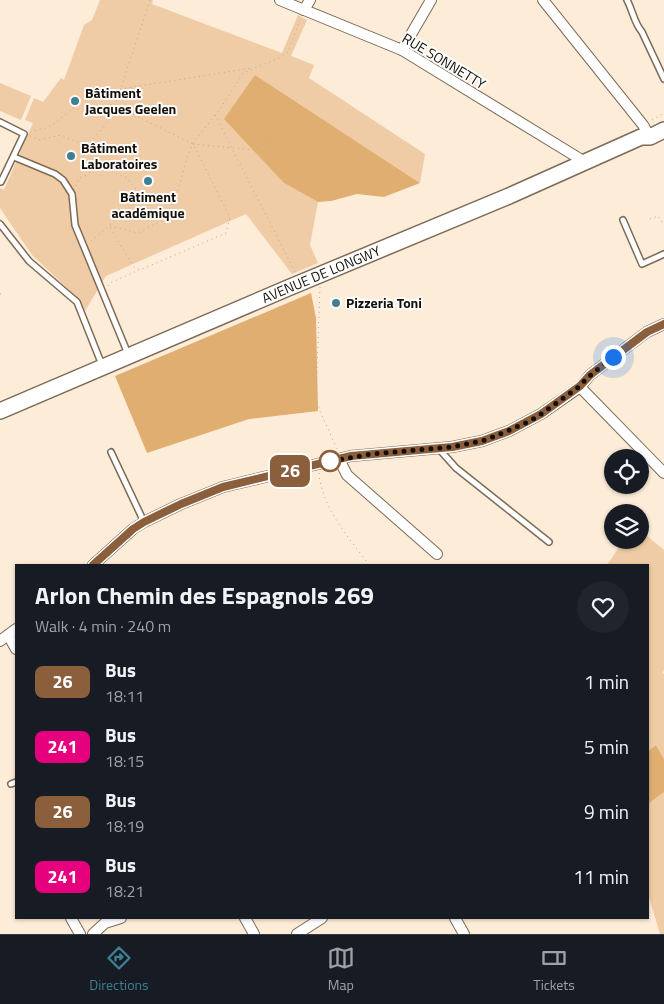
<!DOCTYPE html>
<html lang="en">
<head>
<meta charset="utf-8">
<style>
	body { margin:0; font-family:"Titillium Web",sans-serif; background:#20242c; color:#f1f3f6; height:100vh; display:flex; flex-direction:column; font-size:19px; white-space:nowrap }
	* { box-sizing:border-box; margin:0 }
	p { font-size:16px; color:#9ea1a6 }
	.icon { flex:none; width:28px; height:28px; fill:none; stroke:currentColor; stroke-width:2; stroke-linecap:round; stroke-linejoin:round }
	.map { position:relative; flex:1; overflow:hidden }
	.side { position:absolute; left:15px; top:564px; width:634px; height:355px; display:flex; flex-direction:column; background:#171b24; border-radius:0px; box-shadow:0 1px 4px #0004 }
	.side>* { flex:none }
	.badge { padding:0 10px; border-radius:8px; font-size:18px; line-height:32px }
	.buttons { position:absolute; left:604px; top:449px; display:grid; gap:10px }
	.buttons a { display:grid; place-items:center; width:45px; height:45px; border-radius:50%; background:#171b24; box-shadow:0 1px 4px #0004; font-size:25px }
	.you { position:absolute; width:25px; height:25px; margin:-12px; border:4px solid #fff; border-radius:50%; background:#1a73e8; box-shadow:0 0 0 8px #1a73e833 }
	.map>.badge { position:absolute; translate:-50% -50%; box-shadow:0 0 0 2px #fff }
	.round { display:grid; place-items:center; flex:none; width:52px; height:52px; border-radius:26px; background:#20242c }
	.summary { display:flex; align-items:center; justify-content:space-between; height:85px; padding:0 20px }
	h1 { font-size:24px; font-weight:700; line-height:38px }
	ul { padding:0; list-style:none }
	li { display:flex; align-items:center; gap:15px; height:65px; padding:0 20px }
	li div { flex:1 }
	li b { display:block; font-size:19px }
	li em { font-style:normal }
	li .badge { min-width:55px; font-weight:700; text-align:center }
	.tabs { display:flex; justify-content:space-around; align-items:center; height:70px; border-top:1px solid #363941; background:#171b24; font-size:14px; color:#9ea1a6 }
	.tabs a { display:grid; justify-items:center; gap:2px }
	.tabs .active { color:#3f7f92 }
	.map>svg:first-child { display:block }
	.green { fill:#efcca5 }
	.forest { fill:#e1ae71 }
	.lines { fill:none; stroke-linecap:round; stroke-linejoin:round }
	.service-casing { stroke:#7d6b56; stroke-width:8 }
	.minor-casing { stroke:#7d6b56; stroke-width:12 }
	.primary-casing { stroke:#7d6b56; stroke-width:18 }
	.path { stroke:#b7a998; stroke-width:1; stroke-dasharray:1 4; stroke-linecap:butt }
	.service { stroke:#fff; stroke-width:5 }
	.minor { stroke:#fff; stroke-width:10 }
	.primary { stroke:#fff; stroke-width:15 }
	.line-casing { stroke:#fff; stroke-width:11 }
	.line { stroke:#8b5e3c; stroke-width:8 }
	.walk { stroke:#160f07; stroke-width:5; stroke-dasharray:0 9 }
	.poi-dot { fill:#3f7f92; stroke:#fcfcfc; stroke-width:2 }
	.stop-dot { fill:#fff; stroke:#8b5e3c; stroke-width:2.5 }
	.labels { text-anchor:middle; stroke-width:4; stroke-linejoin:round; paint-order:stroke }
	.street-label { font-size:14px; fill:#160f07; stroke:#fcfcfc }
	.poi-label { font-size:14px; font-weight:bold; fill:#160f07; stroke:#fcfcfc; text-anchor:start }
</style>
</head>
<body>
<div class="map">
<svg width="664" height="934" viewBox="0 0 664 934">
	<rect width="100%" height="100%" fill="#fdecd8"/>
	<!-- green -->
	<g class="green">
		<path d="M100,0H153L152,4L282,53L298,15L307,20L291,56L314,65L309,78L425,154L420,183L255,75L284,183L318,202L310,245L318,263L292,274L246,214L106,276L85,311L80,300L32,255L0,208V188L4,190L33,123L25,120L34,98L43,102L61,78L64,80L84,25L92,20Z"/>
		<path d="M0,83L31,96L21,120L0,111Z"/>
		<path d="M640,530L664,550V670L662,674L664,673V759L656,745L648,751V565H607L624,540H640Z"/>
		<path d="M664,792V934H660L648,894V804Z"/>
	</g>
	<!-- forest -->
	<g class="forest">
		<path d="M255,75L420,183L384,197L357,194L331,201L318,202L284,183L224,119Z"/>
		<path d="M311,293L316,318L318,411L249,419L147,453L115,376Z"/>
		<path d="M656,745L664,759V792L648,804V751Z"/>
	</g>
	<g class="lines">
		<defs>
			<g id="service">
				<path d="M627,0C633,11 634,23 642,32L664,79"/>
				<path d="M0,122L24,134L1,182H0"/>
				<path d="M14,157L55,174L63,180L72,194L75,225L128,354"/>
				<path d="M623,220L642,264L664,254"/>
				<path d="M0,224L29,261L77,302L102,365"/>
				<path d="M439,449L456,468L549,542"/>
				<path d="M111,452L144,522"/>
				<path d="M11,784L16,782"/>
			</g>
			<g id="minor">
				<path d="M280,0L402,50L585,162"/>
				<path d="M543,0L643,125L650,137"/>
				<path d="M304,10L310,0"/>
				<path d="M402,50L431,0"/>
				<path d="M580,387L664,473"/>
				<path d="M339,459L347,475L437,554"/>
				<path d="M93,565L133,529L144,522L181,504L223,487L351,456L452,447L482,441L509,431L541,414L580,387L590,375L631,344L647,332L664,324"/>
				<path d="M8,635L16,649"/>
				<path d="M0,641L16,629"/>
				<path d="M71,918L80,934"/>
				<path d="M245,918L254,934"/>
				<path d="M455,918L464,934"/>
				<path d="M93,934L105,923L121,918"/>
				<path d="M297,934L322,918"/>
			</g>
			<g id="primary">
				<path id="s1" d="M0,411L288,288L509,196L641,137H650L664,130"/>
			</g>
		</defs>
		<!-- service casing -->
		<use href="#service" class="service-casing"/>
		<!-- minor casing -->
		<use href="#minor" class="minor-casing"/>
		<!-- primary casing -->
		<use href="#primary" class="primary-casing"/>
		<!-- path -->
		<g class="path">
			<path d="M120,89L252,68"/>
			<path d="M215,115L295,272"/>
			<path d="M652,120L664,113"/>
			<path d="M30,132L46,128L55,123L73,108C77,109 82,112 85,113C97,113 103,103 114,105L193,144L230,217L226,233L140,270L134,267L109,226"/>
			<path d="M30,136L39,140L61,135L91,148L93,139L111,118L150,0"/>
			<path d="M193,144L253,150L270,139"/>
			<path d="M94,160L98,152"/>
			<path d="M76,186L79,178C90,175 92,172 94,160L119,175L126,177L140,194L134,204L90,242"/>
			<path d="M650,219L658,216L664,225"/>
			<path d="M110,226L138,233L165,219L176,196L188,155L193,143L220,109L243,73L279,58L288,52L300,20"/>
			<path d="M108,286L110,283L139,270"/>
			<path d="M320,287L316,397L320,411L337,449"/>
			<path d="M0,294L2,293"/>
			<path d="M319,473C322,509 349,537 369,565"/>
		</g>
		<!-- service -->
		<use href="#service" class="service"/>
		<!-- minor -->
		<use href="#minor" class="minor"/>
		<!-- primary -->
		<use href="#primary" class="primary"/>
	</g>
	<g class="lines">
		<defs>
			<path id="line" d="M93,565L133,529L144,522L181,504L223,487L351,456L452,447L482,441L509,431L541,414L580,386L590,375L647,332L664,324"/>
		</defs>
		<!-- line casing -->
		<use href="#line" class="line-casing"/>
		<!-- line -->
		<use href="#line" class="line"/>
		<!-- walk -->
		<path class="walk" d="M330,461L327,462L371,454L452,447L482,441L498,435L530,421L541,414L580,386L587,378L613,357"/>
	</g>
	<!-- markers -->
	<g class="poi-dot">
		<circle cx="75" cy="101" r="5"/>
		<circle cx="71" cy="156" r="5"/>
		<circle cx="148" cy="181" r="5"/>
		<circle cx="336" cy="303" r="5"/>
	</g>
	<circle class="stop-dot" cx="330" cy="461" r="10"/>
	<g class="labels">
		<!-- street labels -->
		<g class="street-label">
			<text transform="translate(444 61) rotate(31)" y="5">RUE SONNETTY</text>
			<text dy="5" stroke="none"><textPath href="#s1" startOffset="349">AVENUE DE LONGWY</textPath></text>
		</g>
		<!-- poi labels -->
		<g class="poi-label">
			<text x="85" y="98">Bâtiment<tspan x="85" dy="16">Jacques Geelen</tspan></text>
			<text x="81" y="153">Bâtiment<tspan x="81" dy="16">Laboratoires</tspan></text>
			<text x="148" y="202" text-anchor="middle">Bâtiment<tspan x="148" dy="16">académique</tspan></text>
			<text x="346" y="308">Pizzeria Toni</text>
		</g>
	</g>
</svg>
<div class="buttons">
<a><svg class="icon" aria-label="locate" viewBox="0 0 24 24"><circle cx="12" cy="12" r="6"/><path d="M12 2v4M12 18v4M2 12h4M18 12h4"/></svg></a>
<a><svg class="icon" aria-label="layers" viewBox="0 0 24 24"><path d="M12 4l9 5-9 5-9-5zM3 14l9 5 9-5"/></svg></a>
</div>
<div class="you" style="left:613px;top:357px"></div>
<b class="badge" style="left:290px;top:471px;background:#8b5e3c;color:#fff">26</b>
<section class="side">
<div class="summary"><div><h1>Arlon Chemin des Espagnols 269</h1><p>Walk · 4 min · 240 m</p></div><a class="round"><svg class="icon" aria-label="heart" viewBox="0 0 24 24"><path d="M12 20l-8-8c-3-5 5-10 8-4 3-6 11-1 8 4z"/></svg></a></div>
<ul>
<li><span class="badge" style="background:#8b5e3c;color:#fff">26</span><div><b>Bus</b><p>18:11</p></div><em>1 min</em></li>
<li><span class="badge" style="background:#e6007e;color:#fff">241</span><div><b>Bus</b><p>18:15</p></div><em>5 min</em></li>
<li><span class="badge" style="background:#8b5e3c;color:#fff">26</span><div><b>Bus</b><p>18:19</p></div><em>9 min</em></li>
<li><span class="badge" style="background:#e6007e;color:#fff">241</span><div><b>Bus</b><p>18:21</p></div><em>11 min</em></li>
</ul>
</section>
</div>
<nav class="tabs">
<a class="active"><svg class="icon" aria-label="directions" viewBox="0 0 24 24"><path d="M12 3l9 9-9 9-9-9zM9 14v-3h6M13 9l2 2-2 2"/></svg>Directions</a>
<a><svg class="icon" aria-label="map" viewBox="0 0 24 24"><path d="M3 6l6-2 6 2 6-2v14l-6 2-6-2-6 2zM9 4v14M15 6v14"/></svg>Map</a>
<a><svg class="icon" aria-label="tickets" viewBox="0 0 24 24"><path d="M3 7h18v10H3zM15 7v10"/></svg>Tickets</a>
</nav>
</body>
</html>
